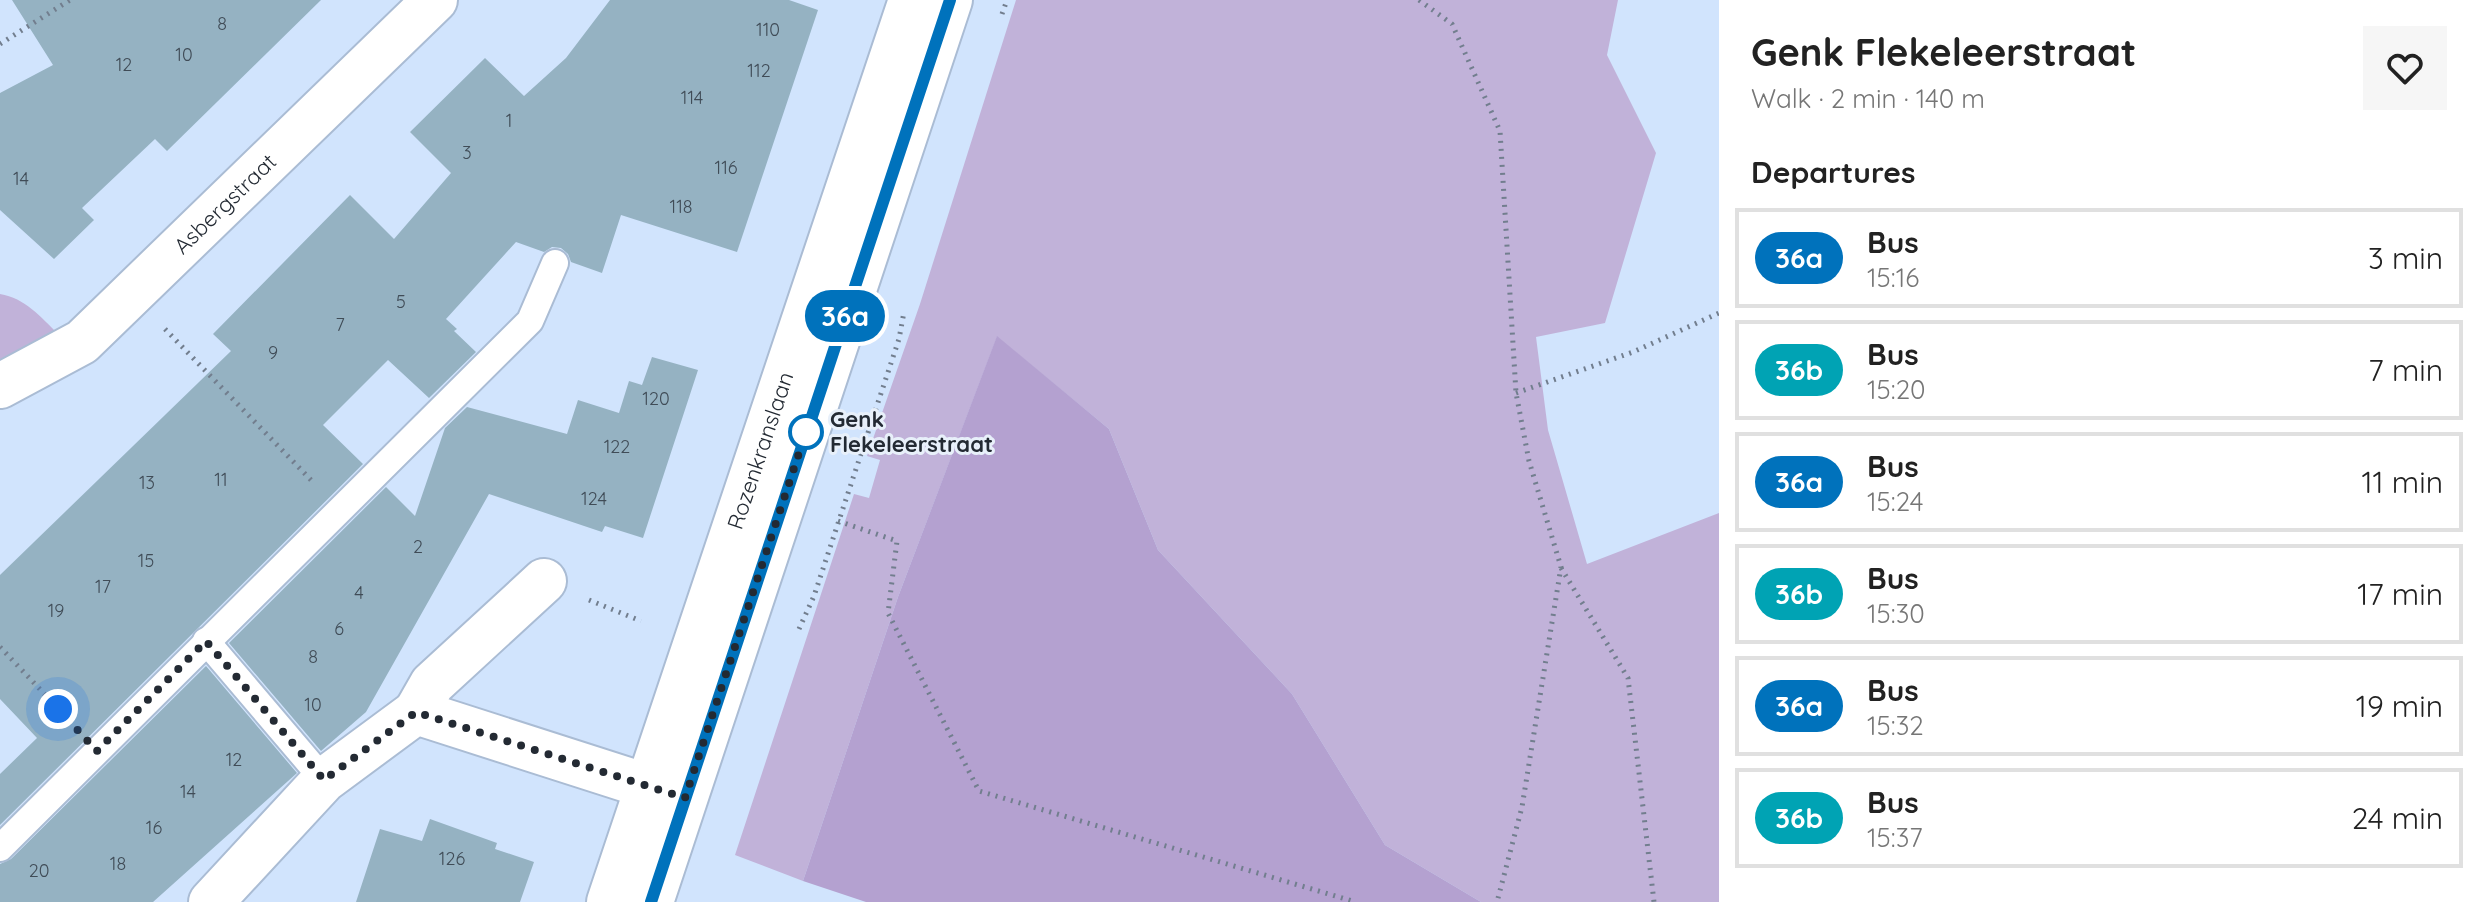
<!DOCTYPE html>
<html lang="en">
<head>
<meta charset="utf-8">
<style>
	body { margin:0; font-family:Quicksand,sans-serif; background:#f6f6f6; color:#222; height:100vh; display:flex; flex-direction:column; font-size:30px; white-space:nowrap }
	* { box-sizing:border-box; margin:0 }
	p { font-size:26px; color:#767676 }
	.icon { flex:none; width:44px; height:44px; fill:none; stroke:currentColor; stroke-width:2; stroke-linecap:round; stroke-linejoin:round }
	.map { position:relative; flex:1; overflow:hidden }
	.sheet { display:flex; flex-direction:column; background:#fff; width:760px }
	.sheet>* { flex:none }
	.badge { padding:0 16px; border-radius:26px; font-size:28px; line-height:52px }
	.you { position:absolute; width:40px; height:40px; margin:-20px; border:6px solid #fff; border-radius:50%; background:#1a73e8; box-shadow:0 0 0 12px #1a73e833 }
	.map>.badge { position:absolute; translate:-50% -50%; box-shadow:0 0 0 4px #fff }
	h2 { padding:0 32px; font-size:30px; line-height:72px }
	.round { display:grid; place-items:center; flex:none; width:84px; height:84px; border-radius:0px; background:#f6f6f6 }
	.overview { display:flex; align-items:center; justify-content:space-between; height:136px; padding:0 32px }
	h1 { font-size:38px; font-weight:700; line-height:60px }
	ul { padding:0; list-style:none }
	li { display:flex; align-items:center; gap:24px; height:100px; margin:0 16px 12px; padding:0 16px; border:4px solid #e0e0e0; border-radius:0px }
	li div { flex:1 }
	li b { display:block; font-size:30px }
	li em { font-style:normal }
	li .badge { min-width:88px; font-weight:700; text-align:center }
	main { display:flex; flex:1; min-height:0 }
	.map>svg:first-child { display:block }
	.green { fill:#c1b2d9 }
	.forest { fill:#b4a1d0 }
	.building { fill:#95b2c2 }
	.lines { fill:none; stroke-linecap:round; stroke-linejoin:round }
	.service-casing { stroke:#aabcd4; stroke-width:30 }
	.minor-casing { stroke:#aabcd4; stroke-width:48 }
	.tertiary-casing { stroke:#aabcd4; stroke-width:48 }
	.path { stroke:#727e8e; stroke-width:5; stroke-dasharray:2 6; stroke-linecap:butt }
	.service { stroke:#fff; stroke-width:26 }
	.minor { stroke:#fff; stroke-width:44 }
	.tertiary { stroke:#fff; stroke-width:44 }
	.line-casing { stroke:#fff; stroke-width:18 }
	.line { stroke:#0072bc; stroke-width:12 }
	.walk { stroke:#232a33; stroke-width:8; stroke-dasharray:0 14.4 }
	.stop-dot { fill:#fff; stroke:#0072bc; stroke-width:4 }
	.labels { text-anchor:middle; stroke-width:6; stroke-linejoin:round; paint-order:stroke }
	.number-label { font-size:18px; fill:#404c57 }
	.street-label { font-size:22px; fill:#232a33; stroke:#e8f0fa }
	.stop-label { font-size:22px; font-weight:bold; fill:#232a33; stroke:#e8f0fa; text-anchor:start }
</style>
</head>
<body>
<main>
<div class="map">
<svg width="1719" height="902" viewBox="0 0 1719 902">
	<rect width="100%" height="100%" fill="#d1e4fd"/>
	<!-- green -->
	<g class="green">
		<path d="M1016,0H1618L1607,55L1656,153L1605,323L1536,337L1548,430L1587,564L1719,513V902H1481L1385,845L1292,694L1158,550L1109,429L997,337L898,597L803,881L735,855L854,494L869,498L880,460L867,456L920,304Z"/>
		<path d="M0,294C25,298 41,317 58,334L0,362Z"/>
	</g>
	<!-- forest -->
	<path class="forest" d="M997,336L1109,429L1158,550L1292,694L1385,845L1481,902H866L803,881L898,597Z"/>
	<!-- building -->
	<g class="building">
		<path d="M12,0H321L167,151L155,139L82,208L94,220L54,259L0,210V93L53,65Z"/>
		<path d="M610,0H789L818,10L737,252L621,215L602,273L571,262L568,254L561,248L552,247L544,252L516,242L446,319L457,329L454,331L476,352L429,398L388,360L323,425L363,464L0,825V774L37,738L0,699V575L231,351L213,334L350,195L394,239L451,173L410,132L485,58L524,96L566,58Z"/>
		<path d="M652,357L698,370L643,538L605,526L602,532L489,494L366,712L321,751L229,643L386,487L415,516L445,428L467,407L567,434L578,400L619,413L629,381L642,385Z"/>
		<path d="M206,666L297,773L153,902H0V864L11,859Z"/>
		<path d="M430,819L497,843L495,849L534,862L520,902H356L380,829L422,841Z"/>
	</g>
	<g class="lines">
		<defs>
			<g id="service">
				<path d="M206,641L324,780"/>
				<path d="M0,848L530,321L555,263"/>
			</g>
			<g id="minor">
				<path id="s1" d="M0,386L82,342L435,0"/>
				<path d="M416,712L432,684L544,581"/>
				<path d="M211,902L324,780L416,712L684,798"/>
			</g>
			<g id="tertiary">
				<path id="s2" d="M609,902L911,0"/>
				<path d="M651,902L950,0"/>
			</g>
		</defs>
		<!-- service casing -->
		<use href="#service" class="service-casing"/>
		<!-- minor casing -->
		<use href="#minor" class="minor-casing"/>
		<!-- tertiary casing -->
		<use href="#tertiary" class="tertiary-casing"/>
		<!-- path -->
		<g class="path">
			<path d="M1419,0L1452,24L1500,131L1516,393L1529,461L1561,567L1522,807L1497,902"/>
			<path d="M1002,14L1007,0"/>
			<path d="M0,44L70,0"/>
			<path d="M165,329L311,480"/>
			<path d="M1516,393L1633,352L1719,313"/>
			<path d="M838,521L897,541L888,613L979,791L1356,902"/>
			<path d="M1561,568L1628,678L1654,902"/>
			<path d="M589,600L641,621"/>
			<path d="M799,629L814,596L899,339L904,312"/>
			<path d="M0,647L71,722"/>
		</g>
		<!-- service -->
		<use href="#service" class="service"/>
		<!-- minor -->
		<use href="#minor" class="minor"/>
		<!-- tertiary -->
		<use href="#tertiary" class="tertiary"/>
	</g>
	<g class="lines">
		<defs>
			<path id="line" d="M651,902L950,0"/>
		</defs>
		<!-- line casing -->
		<use href="#line" class="line-casing"/>
		<!-- line -->
		<use href="#line" class="line"/>
		<!-- walk -->
		<path class="walk" d="M58,709L97,751L206,641L324,780L416,712L685,798L806,432"/>
	</g>
	<!-- markers -->
	<circle class="stop-dot" cx="806" cy="432" r="16"/>
	<g class="labels">
		<!-- number labels -->
		<g class="number-label">
			<text x="222" y="30">8</text>
			<text x="768" y="36">110</text>
			<text x="184" y="61">10</text>
			<text x="124" y="71">12</text>
			<text x="759" y="77">112</text>
			<text x="692" y="104">114</text>
			<text x="509" y="127">1</text>
			<text x="467" y="159">3</text>
			<text x="726" y="174">116</text>
			<text x="21" y="185">14</text>
			<text x="681" y="213">118</text>
			<text x="401" y="308">5</text>
			<text x="340" y="331">7</text>
			<text x="273" y="359">9</text>
			<text x="656" y="405">120</text>
			<text x="617" y="453">122</text>
			<text x="221" y="486">11</text>
			<text x="147" y="489">13</text>
			<text x="594" y="505">124</text>
			<text x="418" y="553">2</text>
			<text x="146" y="567">15</text>
			<text x="103" y="593">17</text>
			<text x="359" y="599">4</text>
			<text x="56" y="617">19</text>
			<text x="339" y="635">6</text>
			<text x="313" y="663">8</text>
			<text x="313" y="711">10</text>
			<text x="234" y="766">12</text>
			<text x="188" y="798">14</text>
			<text x="154" y="834">16</text>
			<text x="452" y="865">126</text>
			<text x="118" y="870">18</text>
			<text x="39" y="877">20</text>
		</g>
		<!-- street labels -->
		<g class="street-label">
			<text dy="8" stroke="none"><textPath href="#s1" startOffset="292">Asbergstraat</textPath></text>
			<text dy="8" stroke="none"><textPath href="#s2" startOffset="476">Rozenkranslaan</textPath></text>
		</g>
		<!-- stop labels -->
		<g class="stop-label">
			<text x="830" y="427">Genk<tspan x="830" dy="25">Flekeleerstraat</tspan></text>
		</g>
	</g>
</svg>
<div class="you" style="left:58px;top:709px"></div>
<b class="badge" style="left:845px;top:316px;background:#0072bc;color:#fff">36a</b>
</div>
<section class="sheet">
<div class="overview"><div><h1>Genk Flekeleerstraat</h1><p>Walk · 2 min · 140 m</p></div><a class="round"><svg class="icon" aria-label="heart" viewBox="0 0 24 24"><path d="M12 20l-8-8c-3-5 5-10 8-4 3-6 11-1 8 4z"/></svg></a></div>
<h2>Departures</h2>
<ul>
<li><span class="badge" style="background:#0072bc;color:#fff">36a</span><div><b>Bus</b><p>15:16</p></div><em>3 min</em></li>
<li><span class="badge" style="background:#00a3b4;color:#fff">36b</span><div><b>Bus</b><p>15:20</p></div><em>7 min</em></li>
<li><span class="badge" style="background:#0072bc;color:#fff">36a</span><div><b>Bus</b><p>15:24</p></div><em>11 min</em></li>
<li><span class="badge" style="background:#00a3b4;color:#fff">36b</span><div><b>Bus</b><p>15:30</p></div><em>17 min</em></li>
<li><span class="badge" style="background:#0072bc;color:#fff">36a</span><div><b>Bus</b><p>15:32</p></div><em>19 min</em></li>
<li><span class="badge" style="background:#00a3b4;color:#fff">36b</span><div><b>Bus</b><p>15:37</p></div><em>24 min</em></li>
</ul>
</section>
</main>
</body>
</html>
